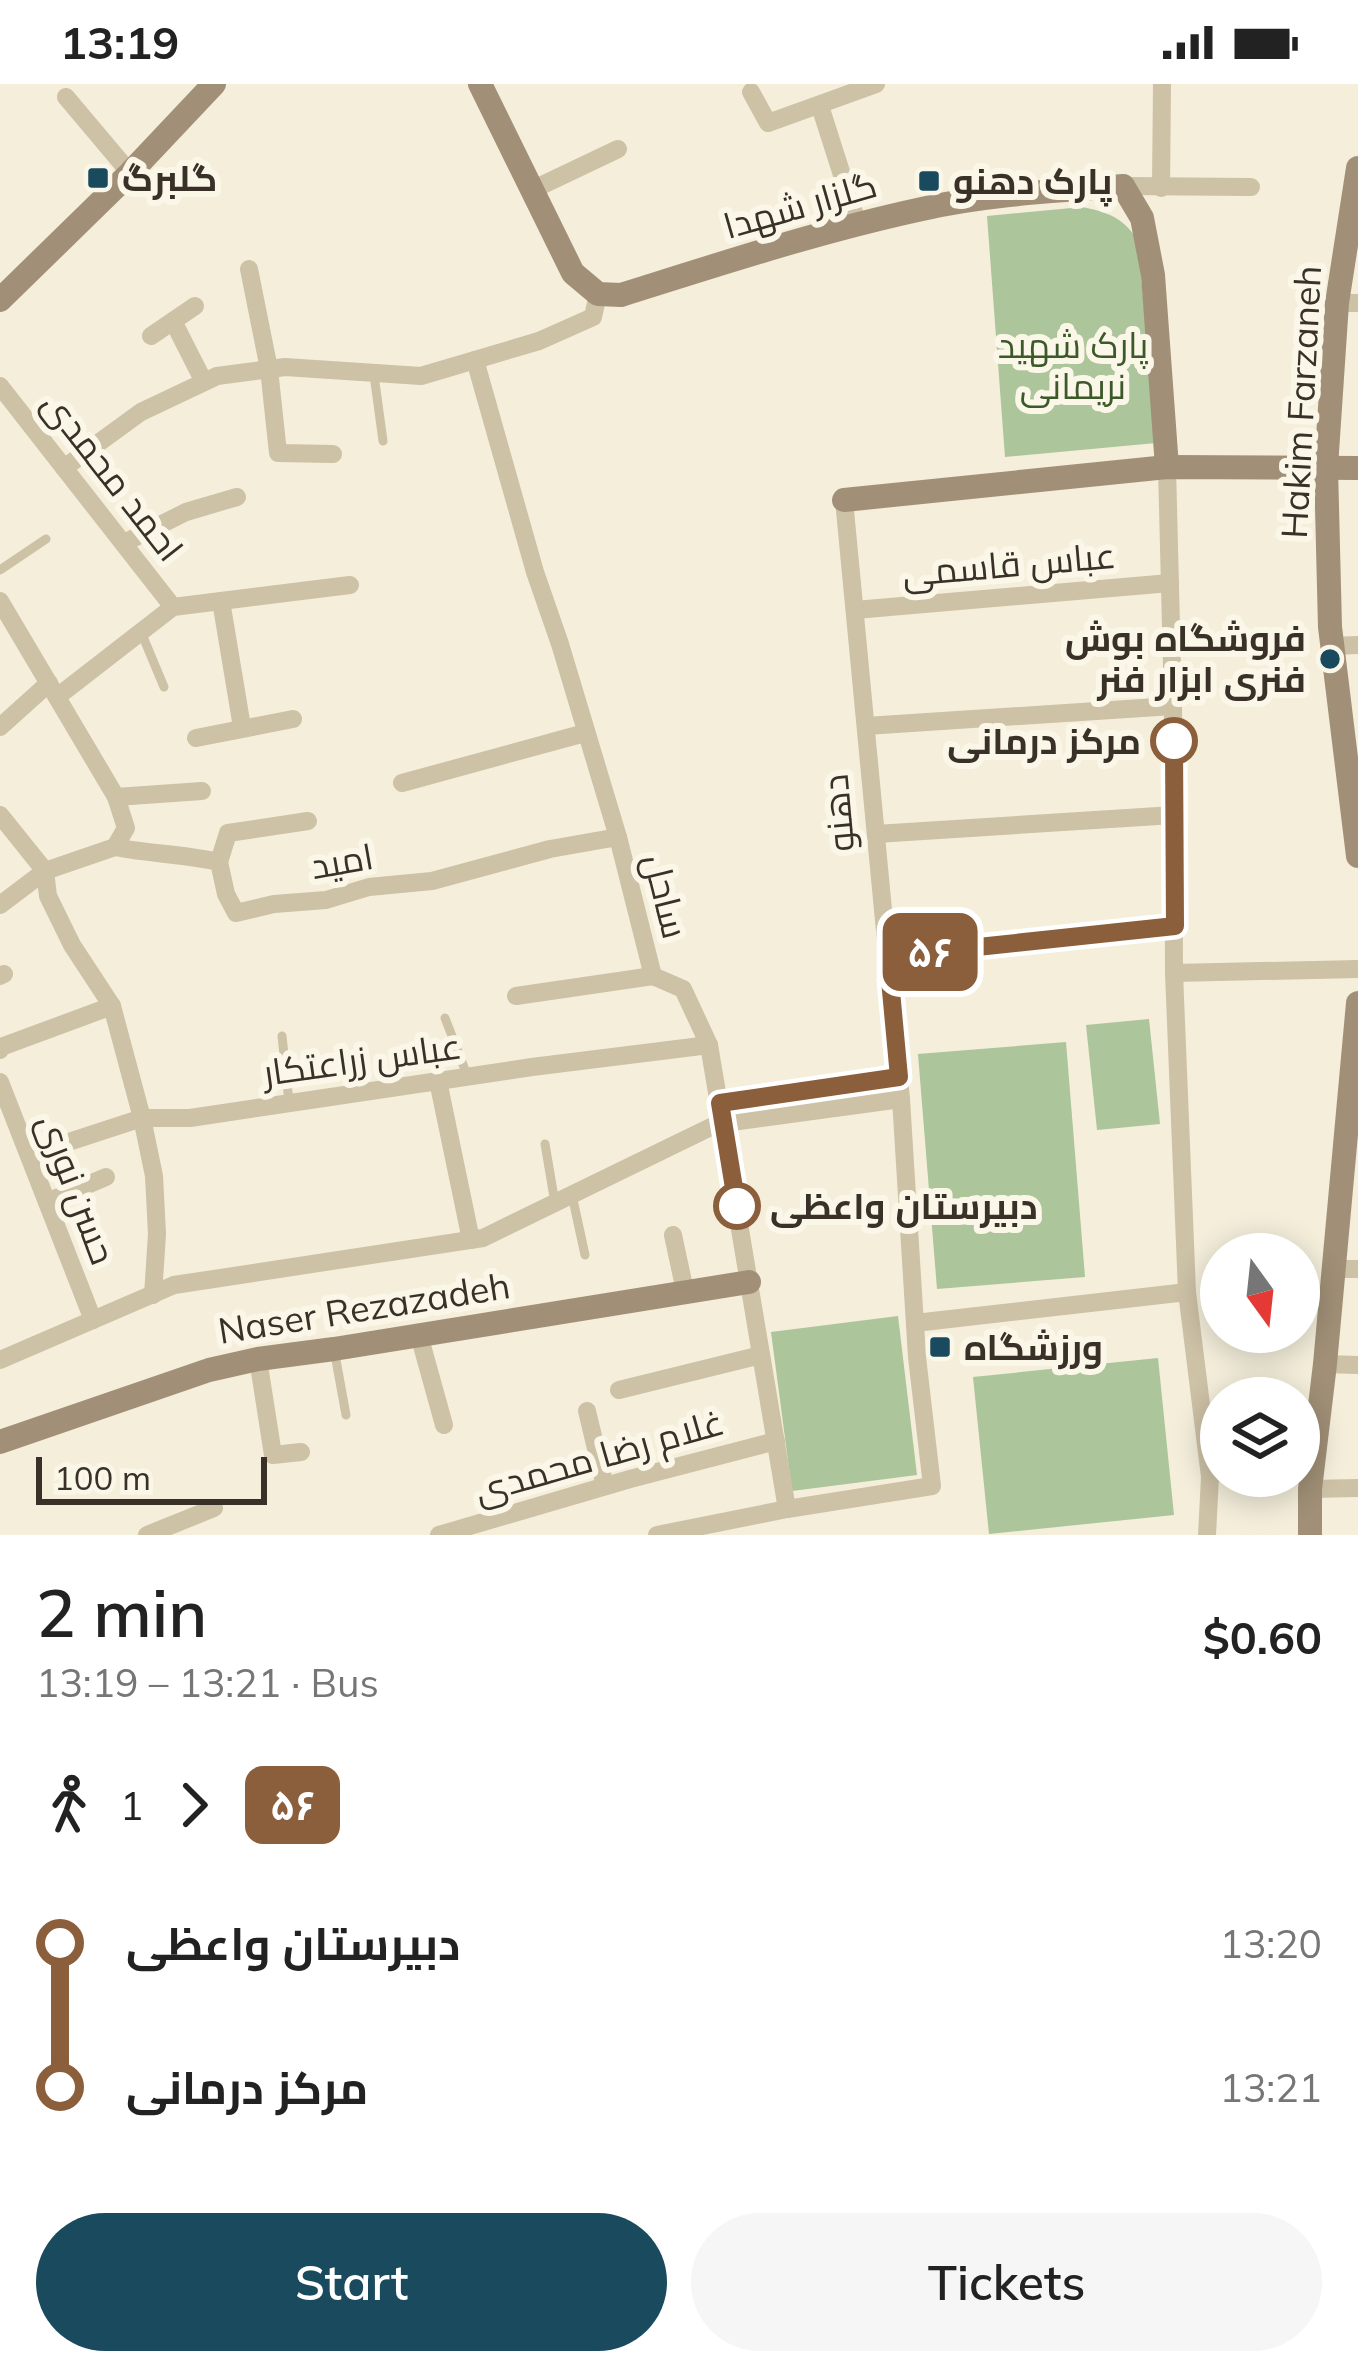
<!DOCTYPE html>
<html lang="en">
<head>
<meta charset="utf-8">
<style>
	body { margin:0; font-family:Mulish,Cairo,sans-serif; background:#f6f6f6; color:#222; height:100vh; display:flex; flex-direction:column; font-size:45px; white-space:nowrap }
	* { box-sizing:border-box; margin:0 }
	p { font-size:39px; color:#767676 }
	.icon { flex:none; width:66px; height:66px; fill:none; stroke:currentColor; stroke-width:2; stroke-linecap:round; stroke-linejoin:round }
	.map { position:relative; height:1451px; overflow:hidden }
	.panel { display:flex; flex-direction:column; background:#fff; flex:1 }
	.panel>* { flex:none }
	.badge { padding:0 24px; border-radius:18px; font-size:42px; line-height:78px }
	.needle { width:78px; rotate:165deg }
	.buttons { position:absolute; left:1200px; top:1149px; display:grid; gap:24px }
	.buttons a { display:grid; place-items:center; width:120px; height:120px; border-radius:50%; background:#fff; box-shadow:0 6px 30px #0003; font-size:60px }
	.scale { position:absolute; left:36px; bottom:30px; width:231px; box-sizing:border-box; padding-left:12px; border:6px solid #393127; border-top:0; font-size:33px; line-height:42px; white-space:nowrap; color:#393127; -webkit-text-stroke:9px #fbf7e8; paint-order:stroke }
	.map>.badge { position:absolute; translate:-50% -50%; box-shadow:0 0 0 6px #fff }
	.legs { display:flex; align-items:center; gap:18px; height:132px; padding:0 36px; font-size:39px }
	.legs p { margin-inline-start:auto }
	.headline { display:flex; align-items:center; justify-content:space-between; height:204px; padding:0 36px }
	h1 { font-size:66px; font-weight:600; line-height:90px }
	.cta { display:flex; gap:24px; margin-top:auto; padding:24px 36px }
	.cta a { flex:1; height:138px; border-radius:72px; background:#194a5e; color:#fff; font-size:48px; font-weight:600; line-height:138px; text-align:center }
	.cta a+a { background:#f6f6f6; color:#222 }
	ul { padding:0 36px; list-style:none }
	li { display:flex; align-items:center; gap:42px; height:144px; font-size:45px }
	li i { display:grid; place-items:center; width:18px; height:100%; margin:0 15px; background:currentColor }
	li i::after { content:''; width:30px; height:30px; margin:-15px; border:9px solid; border-radius:50%; background:#fff }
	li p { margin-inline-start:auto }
	li:first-child i { background:linear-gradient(#0000 50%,currentColor 0) }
	li:last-child i { background:linear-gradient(currentColor 50%,#0000 0) }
	.status { display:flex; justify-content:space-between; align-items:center; height:84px; padding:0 60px; background:#fff; direction:ltr }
	.status svg { height:33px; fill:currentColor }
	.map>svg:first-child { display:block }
	.green { fill:#acc59a }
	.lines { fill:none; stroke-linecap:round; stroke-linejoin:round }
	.lane { stroke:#cdc1a6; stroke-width:9 }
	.street { stroke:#cdc1a6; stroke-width:18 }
	.secondary { stroke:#a19077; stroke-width:24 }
	.line-1-casing { stroke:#fff; stroke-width:27 }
	.line-1 { stroke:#8b5e3c; stroke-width:18 }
	.poi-dot { fill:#194a5e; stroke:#fbf7e8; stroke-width:4.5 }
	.stop-1-dot { fill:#fff; stroke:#8b5e3c; stroke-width:6 }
	.labels { text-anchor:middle; stroke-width:12; stroke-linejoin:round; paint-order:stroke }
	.poi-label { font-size:36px; font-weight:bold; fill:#393127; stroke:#fbf7e8; text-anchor:start }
	.street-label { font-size:36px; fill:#393127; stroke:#fbf7e8 }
	.park-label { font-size:36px; fill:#3d5929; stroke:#fbf7e8 }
	.stop-label { font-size:36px; font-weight:bold; fill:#393127; stroke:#fbf7e8; text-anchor:end }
</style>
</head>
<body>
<div class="status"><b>13:19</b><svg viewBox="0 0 49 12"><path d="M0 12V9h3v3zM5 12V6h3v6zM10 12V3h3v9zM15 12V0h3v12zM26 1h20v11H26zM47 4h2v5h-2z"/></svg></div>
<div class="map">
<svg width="1358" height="1451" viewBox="0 0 1358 1451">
	<rect width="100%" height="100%" fill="#f4eedb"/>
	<!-- green -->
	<g class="green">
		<path d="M1082,123C1108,128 1124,134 1138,157L1156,359L1005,373L987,132Z"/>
		<path d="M1149,935L1160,1040L1097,1046L1086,941Z"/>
		<path d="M1066,958L1085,1193L937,1205L918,970Z"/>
		<path d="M898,1232L917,1391L792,1407L771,1248Z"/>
		<path d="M1158,1274L1174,1431L989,1450L973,1293Z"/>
	</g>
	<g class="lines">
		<!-- lane -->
		<g class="lane">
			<path d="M374,291L383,357"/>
			<path d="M0,486L46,455"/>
			<path d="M141,548L164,603"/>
			<path d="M445,934L467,991"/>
			<path d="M282,952L289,1018"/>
			<path d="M545,1060L555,1119"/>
			<path d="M572,1111L585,1171"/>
			<path d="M334,1265L346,1331"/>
		</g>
		<!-- street -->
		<g class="street">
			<path d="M751,8L768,39L876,0"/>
			<path d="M66,13L130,89"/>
			<path d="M820,22L858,141"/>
			<path d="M1123,102L1251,103"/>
			<path d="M1161,104L1162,0"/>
			<path d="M534,105L618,65"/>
			<path d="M249,185L269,285L278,369L333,370"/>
			<path d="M1337,219H1358"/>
			<path d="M173,237L204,298"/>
			<path d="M151,252L195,222"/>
			<path d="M475,276L535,488L560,560L618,753L653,892L683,905L709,961L787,1425"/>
			<path d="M0,302L173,523"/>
			<path d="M1167,383L1173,622L1174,889L1187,1208L1210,1393L1207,1451"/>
			<path d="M64,384L141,328L217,292L285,283L421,292L539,257L593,233L598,210"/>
			<path d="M124,459L186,428L237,413"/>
			<path d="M0,517L116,713L126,744L115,763L45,787L0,821"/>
			<path d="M221,517L242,643"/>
			<path d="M855,526L1170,499"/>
			<path d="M1332,562L1358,561"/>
			<path d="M57,613L173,523L350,501"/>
			<path d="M866,642L1173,622"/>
			<path d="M0,643L49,599"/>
			<path d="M196,654L293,635"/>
			<path d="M402,699L585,649"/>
			<path d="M116,713L202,707"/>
			<path d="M0,731L45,787L48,812L72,861L112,922L142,1034L154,1092L157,1150L153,1211"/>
			<path d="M876,750L1174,731"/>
			<path d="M115,763C150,770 184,770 219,778L226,810L236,829L274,820L326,816L369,803L432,797L550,765L618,753"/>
			<path d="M219,778L228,749L308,737"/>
			<path d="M1174,889L1358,885"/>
			<path d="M0,892L4,890"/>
			<path d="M890,896L921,869L1175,842"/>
			<path d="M516,912L653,892"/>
			<path d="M0,966L1,963L112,922"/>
			<path d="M438,997L471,1156"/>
			<path d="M0,998L93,1236"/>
			<path d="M720,1019L899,993"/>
			<path d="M29,1071L142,1034H190L532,983L709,961"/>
			<path d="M47,1118L106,1093"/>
			<path d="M673,1151L685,1207"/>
			<path d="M1334,1185H1358"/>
			<path d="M915,1239L1187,1208"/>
			<path d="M419,1251L444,1341"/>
			<path d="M258,1275L273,1371L301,1368"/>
			<path d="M0,1276L174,1201L483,1154L717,1040L901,1015"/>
			<path d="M1325,1280L1358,1281"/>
			<path d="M619,1306L761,1271"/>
			<path d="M587,1327L605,1402"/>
			<path d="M1310,1405L1358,1404"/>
			<path d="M147,1451L214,1424"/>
			<path d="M439,1451L630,1395L776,1357"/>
			<path d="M657,1451L787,1425L932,1402L917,1273L901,1015L844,416"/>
		</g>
		<!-- secondary -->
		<g class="secondary">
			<path d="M480,0L573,189L598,210L621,211C720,180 820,147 922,125C987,110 1056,107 1123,102L1142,134L1153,191L1167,383"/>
			<path d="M1358,84L1337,219L1326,383L1330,543L1358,772"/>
			<path d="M0,216L130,89L214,0"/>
			<path d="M844,416L1167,383L1358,384"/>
			<path d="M0,1358L209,1286L258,1275L334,1265L749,1198"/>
			<path d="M1310,1451V1405L1325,1280L1358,919"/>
		</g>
	</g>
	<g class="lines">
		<defs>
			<path id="line-1" d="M737,1122L720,1019L899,993L890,896L921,869L1175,842L1174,657"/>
		</defs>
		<!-- line-1 casing -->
		<use href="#line-1" class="line-1-casing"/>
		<!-- line-1 -->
		<use href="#line-1" class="line-1"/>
	</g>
	<!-- markers -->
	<g class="poi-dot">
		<rect x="86" y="82" width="24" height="24" rx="6"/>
		<rect x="917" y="85" width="24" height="24" rx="6"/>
		<circle cx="1330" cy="575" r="12"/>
		<rect x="928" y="1251" width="24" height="24" rx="6"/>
	</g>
	<g class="stop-1-dot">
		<circle cx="1174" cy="657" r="21"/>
		<circle cx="737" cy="1122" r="21"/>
	</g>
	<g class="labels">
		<!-- poi labels -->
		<g class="poi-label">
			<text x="122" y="107">گلبرگ</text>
			<text x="953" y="110">پارک دهنو</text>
			<text x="1306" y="567" text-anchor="end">فروشگاه بوش<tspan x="1306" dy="41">فنری ابزار فنر</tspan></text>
			<text x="964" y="1276">ورزشگاه</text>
		</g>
		<!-- street labels -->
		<g class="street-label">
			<text transform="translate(800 121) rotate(-16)" y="13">گلزار شهدا</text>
			<text transform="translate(1301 318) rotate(-87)" y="13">Hakim Farzaneh</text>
			<text transform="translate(113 392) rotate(52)" y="13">احمد محمدی</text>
			<text transform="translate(1009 480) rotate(-5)" y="13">عباس قاسمی</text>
			<text transform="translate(838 729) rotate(-95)" y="13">دهنو</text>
			<text transform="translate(342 777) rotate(-10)" y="13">امید</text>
			<text transform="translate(666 812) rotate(76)" y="13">ساحل</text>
			<text transform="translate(362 975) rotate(-8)" y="13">عباس زراعتکار</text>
			<text transform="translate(77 1105) rotate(69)" y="13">حسن نوری</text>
			<text transform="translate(364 1224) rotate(-9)" y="13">Naser Rezazadeh</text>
			<text transform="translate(599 1372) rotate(-16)" y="13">غلام رضا محمدی</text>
		</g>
		<!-- park labels -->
		<g class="park-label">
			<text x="1073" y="274">پارک شهید<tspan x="1073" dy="41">نریمانی</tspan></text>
		</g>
		<!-- stop labels -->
		<g class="stop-label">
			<text x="1141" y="670">مرکز درمانی</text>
			<text x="770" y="1135" text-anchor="start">دبیرستان واعظی</text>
		</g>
	</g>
</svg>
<div class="buttons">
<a><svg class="needle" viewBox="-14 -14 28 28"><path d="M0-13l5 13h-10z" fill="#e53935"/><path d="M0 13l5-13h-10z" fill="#767676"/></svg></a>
<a><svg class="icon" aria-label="layers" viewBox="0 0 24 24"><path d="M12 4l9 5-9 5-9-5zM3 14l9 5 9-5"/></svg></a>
</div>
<div class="scale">100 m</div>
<b class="badge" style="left:930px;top:868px;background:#8b5e3c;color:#fff">۵۶</b>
</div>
<section class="panel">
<div class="headline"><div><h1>2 min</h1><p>13:19 – 13:21 · Bus</p></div><b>$0.60</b></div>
<div class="legs"><svg class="icon" aria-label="walk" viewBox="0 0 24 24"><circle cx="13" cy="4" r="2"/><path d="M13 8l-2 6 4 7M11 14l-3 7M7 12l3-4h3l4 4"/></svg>1<svg class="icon" aria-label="forward" viewBox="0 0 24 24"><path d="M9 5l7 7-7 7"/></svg><b class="badge" style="background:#8b5e3c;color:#fff">۵۶</b></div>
<ul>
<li><i style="color:#8b5e3c"></i><b>دبیرستان واعظی</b><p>13:20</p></li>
<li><i style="color:#8b5e3c"></i><b>مرکز درمانی</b><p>13:21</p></li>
</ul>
<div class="cta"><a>Start</a><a>Tickets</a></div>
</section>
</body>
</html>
